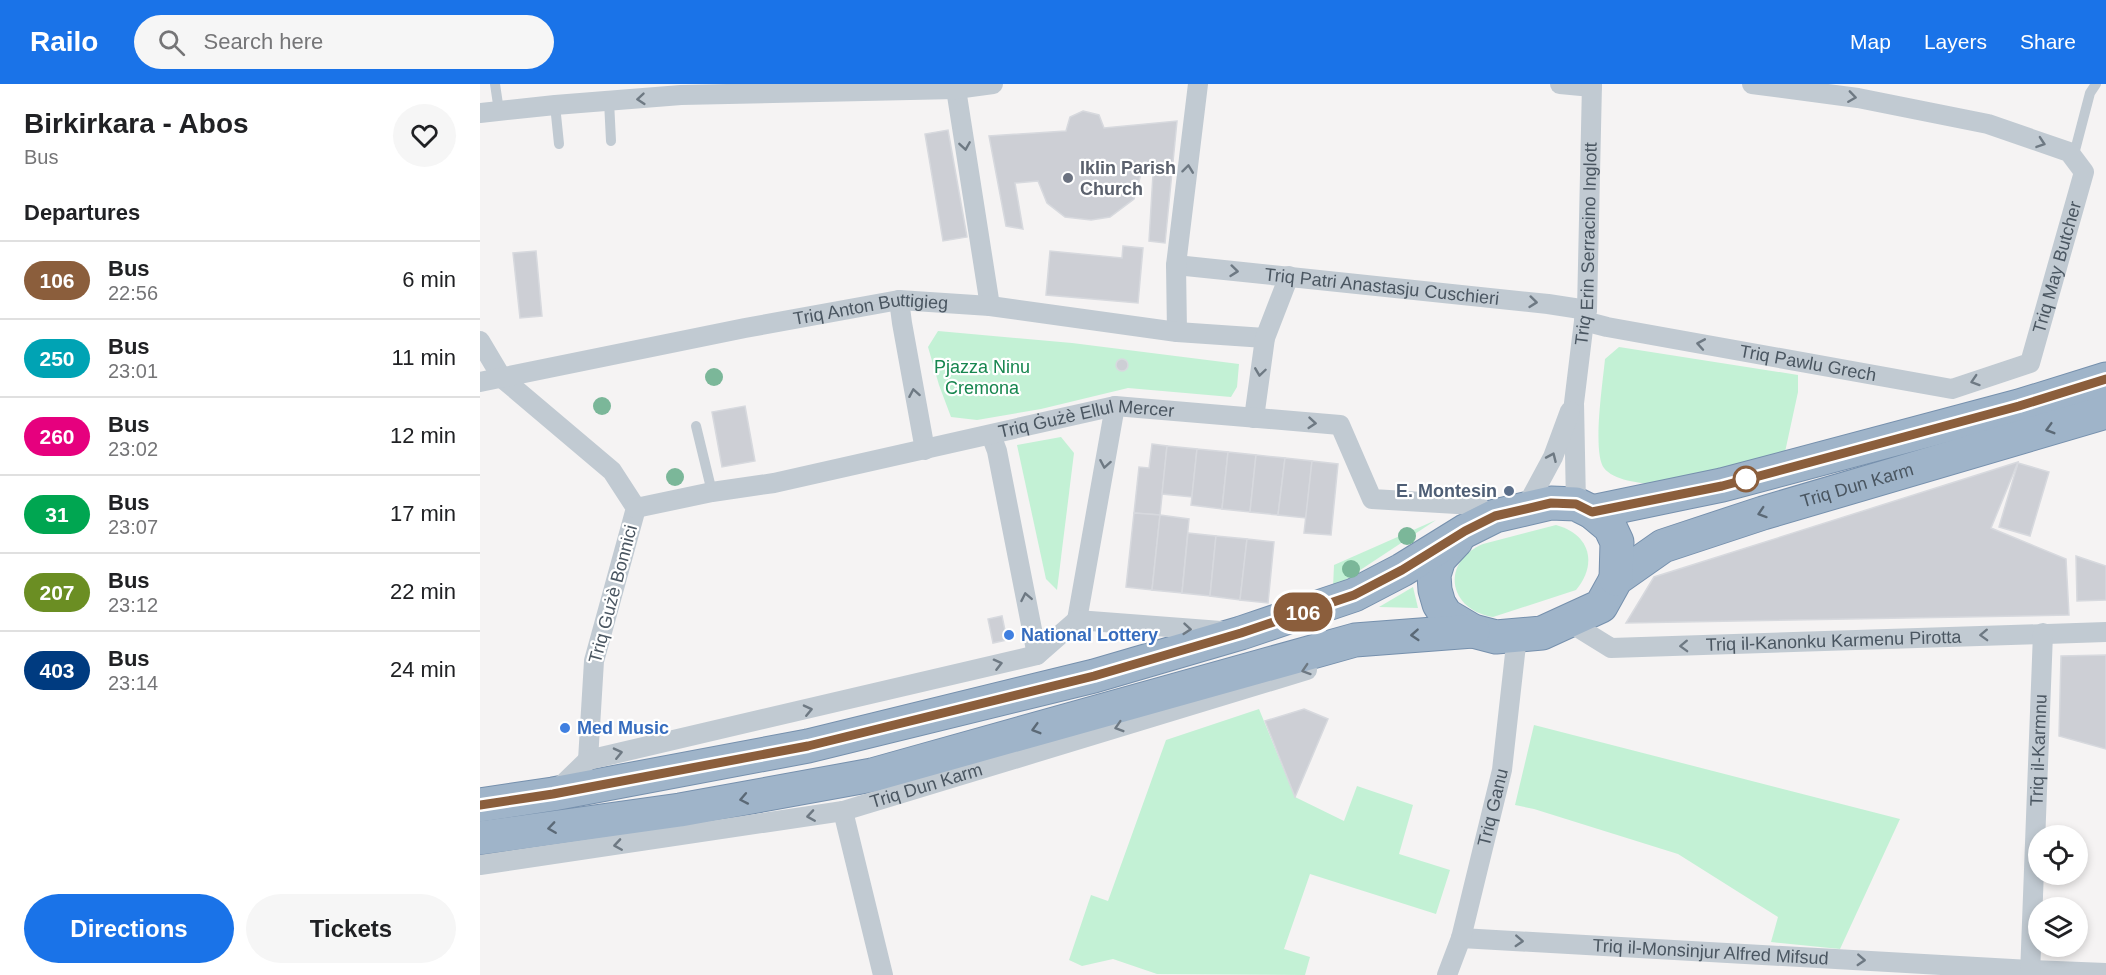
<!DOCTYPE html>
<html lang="en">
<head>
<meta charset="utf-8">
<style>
	body { margin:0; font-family:Arial,sans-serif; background:#f6f6f6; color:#202124; height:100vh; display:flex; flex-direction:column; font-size:22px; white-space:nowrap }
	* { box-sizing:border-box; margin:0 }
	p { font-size:20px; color:#757577 }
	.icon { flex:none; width:33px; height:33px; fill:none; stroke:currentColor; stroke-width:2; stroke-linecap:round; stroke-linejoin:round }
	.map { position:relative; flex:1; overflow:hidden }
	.drawer { display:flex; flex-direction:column; background:#fff; width:480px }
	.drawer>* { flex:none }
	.badge { padding:0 12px; border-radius:20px; font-size:21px; line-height:39px }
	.buttons { position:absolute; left:1548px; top:741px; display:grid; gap:12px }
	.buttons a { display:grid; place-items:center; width:60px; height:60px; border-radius:50%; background:#fff; box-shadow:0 3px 9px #0003; font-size:30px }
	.map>.badge { position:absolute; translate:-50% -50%; box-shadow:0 0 0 3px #fff }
	h2 { padding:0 24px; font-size:22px; line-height:54px }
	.round { display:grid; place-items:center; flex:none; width:63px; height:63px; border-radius:32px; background:#f6f6f6 }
	.head { display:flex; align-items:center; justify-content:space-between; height:102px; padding:0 24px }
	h1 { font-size:28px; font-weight:700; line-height:45px }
	.button { display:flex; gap:12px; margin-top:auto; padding:12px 24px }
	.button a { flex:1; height:69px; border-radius:36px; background:#1a73e8; color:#fff; font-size:24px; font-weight:700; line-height:69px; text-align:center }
	.button a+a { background:#f6f6f6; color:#202124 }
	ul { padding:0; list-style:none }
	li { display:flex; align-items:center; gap:18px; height:78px; padding:0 24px; border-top:2px solid #e0e0e0 }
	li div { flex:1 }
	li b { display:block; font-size:22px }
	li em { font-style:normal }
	li .badge { min-width:66px; font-weight:700; text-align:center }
	header { display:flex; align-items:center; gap:36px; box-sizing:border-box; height:84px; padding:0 30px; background:#1a73e8; color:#fff }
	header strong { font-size:28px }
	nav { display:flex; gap:33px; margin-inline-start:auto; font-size:21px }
	.search { width:420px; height:54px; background:#f6f6f6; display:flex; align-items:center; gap:15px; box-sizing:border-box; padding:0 21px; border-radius:33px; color:#757577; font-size:22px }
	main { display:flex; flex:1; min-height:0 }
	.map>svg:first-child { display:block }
	.green { fill:#c3f1d5 }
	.building { fill:#cdcfd5; stroke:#d7d9de; stroke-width:1.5 }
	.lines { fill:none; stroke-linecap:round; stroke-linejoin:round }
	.trunk-casing { stroke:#7690ad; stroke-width:35 }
	.service { stroke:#c1cad2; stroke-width:10 }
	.minor { stroke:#c1cad2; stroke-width:20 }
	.trunk { stroke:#9fb4c9; stroke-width:33 }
	.tree { fill:#7bb799 }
	.oneway { stroke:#6e7983 }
	.oneway2 { stroke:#5b6976 }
	.line-casing { stroke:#fff; stroke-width:14 }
	.line { stroke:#8b5e3c; stroke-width:9 }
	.worship-dot { fill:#6b7280; stroke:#fff; stroke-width:2 }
	.stop-dot { fill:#fff; stroke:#8b5e3c; stroke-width:3 }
	.service-dot { fill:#5c6f8a; stroke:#fff; stroke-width:2 }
	.shop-dot { fill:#3f7fe0; stroke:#fff; stroke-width:2 }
	.labels { text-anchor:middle; stroke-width:4.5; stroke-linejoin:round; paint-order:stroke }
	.worship-label { font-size:18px; font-weight:bold; fill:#5b616d; stroke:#fff; text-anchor:start }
	.street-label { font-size:18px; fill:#4a5661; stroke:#fff }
	.park-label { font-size:18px; fill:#17864f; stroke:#fff }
	.service-label { font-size:18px; font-weight:bold; fill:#4e5e75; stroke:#fff; text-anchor:end }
	.shop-label { font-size:18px; font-weight:bold; fill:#366cbe; stroke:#fff; text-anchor:start }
</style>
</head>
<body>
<header>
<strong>Railo</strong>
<div class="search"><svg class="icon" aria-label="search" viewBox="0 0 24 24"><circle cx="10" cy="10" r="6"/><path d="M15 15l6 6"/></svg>Search here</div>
<nav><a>Map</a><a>Layers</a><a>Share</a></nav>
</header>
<main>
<section class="drawer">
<div class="head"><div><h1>Birkirkara - Abos</h1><p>Bus</p></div><a class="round"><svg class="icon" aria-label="heart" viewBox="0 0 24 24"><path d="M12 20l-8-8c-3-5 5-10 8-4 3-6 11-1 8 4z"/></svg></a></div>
<h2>Departures</h2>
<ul>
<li><span class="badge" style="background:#8b5e3c;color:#fff">106</span><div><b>Bus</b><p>22:56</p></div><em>6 min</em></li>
<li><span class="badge" style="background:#00a3b4;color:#fff">250</span><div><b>Bus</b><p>23:01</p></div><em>11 min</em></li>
<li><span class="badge" style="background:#e6007e;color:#fff">260</span><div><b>Bus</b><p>23:02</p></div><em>12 min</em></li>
<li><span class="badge" style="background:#00a651;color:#fff">31</span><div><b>Bus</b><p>23:07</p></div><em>17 min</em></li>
<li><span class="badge" style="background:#6b8e23;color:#fff">207</span><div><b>Bus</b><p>23:12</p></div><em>22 min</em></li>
<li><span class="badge" style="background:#003b80;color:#fff">403</span><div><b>Bus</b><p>23:14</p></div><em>24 min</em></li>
</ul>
<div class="button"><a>Directions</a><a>Tickets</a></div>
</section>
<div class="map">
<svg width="1626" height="891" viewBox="0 0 1626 891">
	<rect width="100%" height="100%" fill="#f5f3f3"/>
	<!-- green -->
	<g class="green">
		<path d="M458,247L592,259L759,280L757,303L751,313L648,304L561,325L497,336L471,333L459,301L448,263Z"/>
		<path d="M1139,263L1318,291V308L1305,368C1272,378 1238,390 1203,398C1184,402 1137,401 1124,384C1112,368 1123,297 1125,275Z"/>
		<path d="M581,353L594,369L577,506L566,495L537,361Z"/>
		<path d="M956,436L853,504L854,481Z"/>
		<path d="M1076,441C1110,450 1118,480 1096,506L1013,533C968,526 960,478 1003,460Z"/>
		<path d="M933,503L938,524L899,523Z"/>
		<path d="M779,625L815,713L864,737L877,702L933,721L919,770L970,786L956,830L830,790L804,865L830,873L825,891L677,890L633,875L602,882L589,876L611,811L628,817L686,656Z"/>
		<path d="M1054,641L1420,735L1360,865L1291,858L1298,833L1198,770L1054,725L1035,721Z"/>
	</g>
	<!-- building -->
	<g class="building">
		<path d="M603,27L619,31L624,44L697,37L685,159L669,157L673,90H661L654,115L630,133L611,136L585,133L567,119L558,97L535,99L543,145L526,142L509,52L586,47L590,33Z"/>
		<path d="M468,46L487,153L463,157L445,50Z"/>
		<path d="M643,162L663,164L658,219L566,211L570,167L642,174Z"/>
		<path d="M56,167L62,232L40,234L33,169Z"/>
		<circle cx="642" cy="281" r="6"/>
		<path d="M265,322L275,377L242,383L232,328Z"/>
		<path d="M672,360L687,362L680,431L654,429L659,383L669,384Z"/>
		<path d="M687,362L717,365L712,413L682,410Z"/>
		<path d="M717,365L748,368L742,425L711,421Z"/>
		<path d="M748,368L776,371L770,428L742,425Z"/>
		<path d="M776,371L805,374L798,431L770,428Z"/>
		<path d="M805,374L832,377L826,434L798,431Z"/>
		<path d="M832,377L858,380L851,451L824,449Z"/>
		<path d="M1538,378L1511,444L1586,475L1589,531L1146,539L1174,493Z"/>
		<path d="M1538,379L1569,388L1550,452L1519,443Z"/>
		<path d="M654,429L680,431L672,506L646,503Z"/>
		<path d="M680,431L709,435L702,509L672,506Z"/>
		<path d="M708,449L736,452L730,512L702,509Z"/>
		<path d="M736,452L767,455L760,516L730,512Z"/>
		<path d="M767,455L794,458L788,519L760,516Z"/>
		<path d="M1596,472L1626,482V516L1597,517Z"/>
		<path d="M522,532L527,556L513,559L508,535Z"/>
		<path d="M1626,571V665L1579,652L1581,572Z"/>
		<path d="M824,625L848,635L815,713L785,637Z"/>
	</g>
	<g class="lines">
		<defs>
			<g id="trunk">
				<path d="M1112,428L1242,401L1539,322L1626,295"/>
				<path id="s11" d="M976,457L959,475L954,491L955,506L959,520L966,531L993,547L1016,553L1062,549L1121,522L1136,495L1183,462L1283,429L1626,328"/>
				<path d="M0,721L73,710L328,662L614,592L761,549L874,511L922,486L985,447L1015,432L1071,419L1096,420L1112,428L1130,443L1137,458L1136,495"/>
				<path d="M0,754L200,726L392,691L875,556L993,547"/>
			</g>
		</defs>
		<!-- trunk casing -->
		<use href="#trunk" class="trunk-casing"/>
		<!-- service -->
		<g class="service">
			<path d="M15,0L19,27"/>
			<path d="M129,17L131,57"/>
			<path d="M75,21L79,60"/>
			<path d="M1593,74L1610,9L1616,0"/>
			<path d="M216,342L232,408"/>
		</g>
		<!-- minor -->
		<g class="minor">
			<path d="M1080,0L1112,3"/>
			<path d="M476,5L510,222"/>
			<path d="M0,29L75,21L201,11L476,5L513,0"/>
			<path id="s1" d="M696,181L1068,220L1107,226"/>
			<path d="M419,216L422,239L445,366"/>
			<path id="s2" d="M1104,237L1127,243L1472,305L1550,279L1604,88L1589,68L1508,40L1378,14L1272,0"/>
			<path d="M697,248L696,181L718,0"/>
			<path d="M0,257L22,294L132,387L156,424L114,577L108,676"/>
			<path id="s3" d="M0,298L265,244L419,216L510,222L697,248L785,254"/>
			<path d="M774,334L785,254L809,192"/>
			<path d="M511,351L517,367L557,571"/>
			<path id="s4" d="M1096,420L1094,319L1104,237L1107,226L1112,0"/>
			<path id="s5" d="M156,424L232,408L294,399L635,322L860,341L892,415L994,421L1015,432"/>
			<path d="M1045,425L1073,373L1090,327"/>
			<path d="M597,536L635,322"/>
			<path id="s6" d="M1089,538L1131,564L1626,548"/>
			<path d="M76,707L108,676L557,571L597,536L741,547"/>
			<path d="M363,727L403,891"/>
			<path id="s7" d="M0,781L363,727L827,586"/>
			<path id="s8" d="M981,854L1550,886L1626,889"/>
			<path id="s9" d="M967,891L981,854L1022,686L1037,552"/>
			<path id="s10" d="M1550,891L1563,549"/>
		</g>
		<!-- trunk -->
		<use href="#trunk" class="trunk"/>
	</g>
	<!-- trees -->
	<g class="tree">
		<circle cx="234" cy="293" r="9"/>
		<circle cx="122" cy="322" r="9"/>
		<circle cx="195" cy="393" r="9"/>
		<circle cx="927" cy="452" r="9"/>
		<circle cx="871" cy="485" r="9"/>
	</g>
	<!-- one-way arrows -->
	<defs><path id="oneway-chevron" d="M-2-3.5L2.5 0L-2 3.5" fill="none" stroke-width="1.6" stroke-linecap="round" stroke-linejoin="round" transform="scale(1.5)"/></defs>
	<g class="oneway">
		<use href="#oneway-chevron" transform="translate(1372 13) rotate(8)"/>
		<use href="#oneway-chevron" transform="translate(161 15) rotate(175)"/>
		<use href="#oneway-chevron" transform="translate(1561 59) rotate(19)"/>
		<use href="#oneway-chevron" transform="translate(485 62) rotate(81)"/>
		<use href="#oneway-chevron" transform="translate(708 85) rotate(-83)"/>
		<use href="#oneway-chevron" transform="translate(754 187) rotate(6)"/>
		<use href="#oneway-chevron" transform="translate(1053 218) rotate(6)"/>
		<use href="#oneway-chevron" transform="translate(1221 260) rotate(-170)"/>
		<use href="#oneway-chevron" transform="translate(780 288) rotate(98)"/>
		<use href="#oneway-chevron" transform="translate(1495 297) rotate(162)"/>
		<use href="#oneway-chevron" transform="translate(434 309) rotate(-100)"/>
		<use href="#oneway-chevron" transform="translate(832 339) rotate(5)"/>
		<use href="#oneway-chevron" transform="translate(1072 373) rotate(-66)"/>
		<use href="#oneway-chevron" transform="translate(625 380) rotate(100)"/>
		<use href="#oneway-chevron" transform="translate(546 513) rotate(-101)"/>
		<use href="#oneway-chevron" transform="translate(707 545) rotate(5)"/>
		<use href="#oneway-chevron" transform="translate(1504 551) rotate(178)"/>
		<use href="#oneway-chevron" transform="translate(1204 562) rotate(178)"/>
		<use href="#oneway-chevron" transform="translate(518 580) rotate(-14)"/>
		<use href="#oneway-chevron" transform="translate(826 586) rotate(162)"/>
		<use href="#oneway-chevron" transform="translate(328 626) rotate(-13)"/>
		<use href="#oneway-chevron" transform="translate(639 643) rotate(163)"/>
		<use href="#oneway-chevron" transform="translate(138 669) rotate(-13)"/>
		<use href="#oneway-chevron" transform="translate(331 732) rotate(171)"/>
		<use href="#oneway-chevron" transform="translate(138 761) rotate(171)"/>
		<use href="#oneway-chevron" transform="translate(1039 857) rotate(3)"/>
		<use href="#oneway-chevron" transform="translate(1381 876) rotate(3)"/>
	</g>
	<g class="oneway2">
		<use href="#oneway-chevron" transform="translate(1570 345) rotate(164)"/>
		<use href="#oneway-chevron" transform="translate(1282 429) rotate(162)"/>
		<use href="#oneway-chevron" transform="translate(935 551) rotate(176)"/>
		<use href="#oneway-chevron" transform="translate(556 645) rotate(164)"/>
		<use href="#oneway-chevron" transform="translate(264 715) rotate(169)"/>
		<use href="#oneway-chevron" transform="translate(72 744) rotate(172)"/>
	</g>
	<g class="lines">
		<defs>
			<path id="line" d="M0,721L73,710L328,662L614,592L761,549L874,511L922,486L985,447L1015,432L1071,419L1096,420L1112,428L1242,402L1539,322L1626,295"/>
		</defs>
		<!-- line casing -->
		<use href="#line" class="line-casing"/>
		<!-- line -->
		<use href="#line" class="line"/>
	</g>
	<!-- markers -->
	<circle class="worship-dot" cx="588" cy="94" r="6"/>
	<circle class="stop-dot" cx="1266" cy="395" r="12"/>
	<circle class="service-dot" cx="1029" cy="407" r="6"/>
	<g class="shop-dot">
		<circle cx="529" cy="551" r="6"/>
		<circle cx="85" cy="644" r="6"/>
	</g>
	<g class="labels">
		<!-- worship labels -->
		<g class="worship-label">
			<text x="600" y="90">Iklin Parish<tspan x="600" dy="21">Church</tspan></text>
		</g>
		<!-- street labels -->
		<g class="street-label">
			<text dy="6" stroke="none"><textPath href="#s4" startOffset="261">Triq Erin Serracino Inglott</textPath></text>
			<text dy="6" stroke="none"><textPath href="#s2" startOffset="556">Triq May Butcher</textPath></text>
			<text dy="6" stroke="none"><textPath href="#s1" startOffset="207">Triq Patri Anastasju Cuschieri</textPath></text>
			<text dy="6" stroke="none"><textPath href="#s3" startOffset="398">Triq Anton Buttigieg</textPath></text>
			<text dy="6" stroke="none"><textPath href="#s2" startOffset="228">Triq Pawlu Grech</textPath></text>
			<text dy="6" stroke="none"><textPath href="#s5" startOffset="460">Triq Ġużè Ellul Mercer</textPath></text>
			<text dy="6" stroke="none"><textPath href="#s11" startOffset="542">Triq Dun Karm</textPath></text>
			<text transform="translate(133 510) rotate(-75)" y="6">Triq Gużè Bonnici</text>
			<text dy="6" stroke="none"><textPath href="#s6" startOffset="272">Triq il-Kanonku Karmenu Pirotta</textPath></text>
			<text dy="6" stroke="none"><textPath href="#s10" startOffset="225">Triq il-Karmnu</textPath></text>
			<text dy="6" stroke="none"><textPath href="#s7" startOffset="454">Triq Dun Karm</textPath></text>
			<text dy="6" stroke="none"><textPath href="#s9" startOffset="174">Triq Ganu</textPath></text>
			<text dy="6" stroke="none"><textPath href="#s8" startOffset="250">Triq il-Monsinjur Alfred Mifsud</textPath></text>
		</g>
		<!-- park labels -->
		<g class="park-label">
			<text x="502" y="289">Pjazza Ninu<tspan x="502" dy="21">Cremona</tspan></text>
		</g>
		<!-- service labels -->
		<g class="service-label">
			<text x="1017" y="413">E. Montesin</text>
		</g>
		<!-- shop labels -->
		<g class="shop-label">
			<text x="541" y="557">National Lottery</text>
			<text x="97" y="650">Med Music</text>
		</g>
	</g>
</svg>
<div class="buttons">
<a><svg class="icon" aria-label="locate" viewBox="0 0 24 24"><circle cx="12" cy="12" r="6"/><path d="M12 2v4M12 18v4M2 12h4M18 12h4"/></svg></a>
<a><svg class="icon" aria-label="layers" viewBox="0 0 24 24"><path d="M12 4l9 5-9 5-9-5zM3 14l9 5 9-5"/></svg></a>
</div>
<b class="badge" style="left:823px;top:528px;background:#8b5e3c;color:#fff">106</b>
</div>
</main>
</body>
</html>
